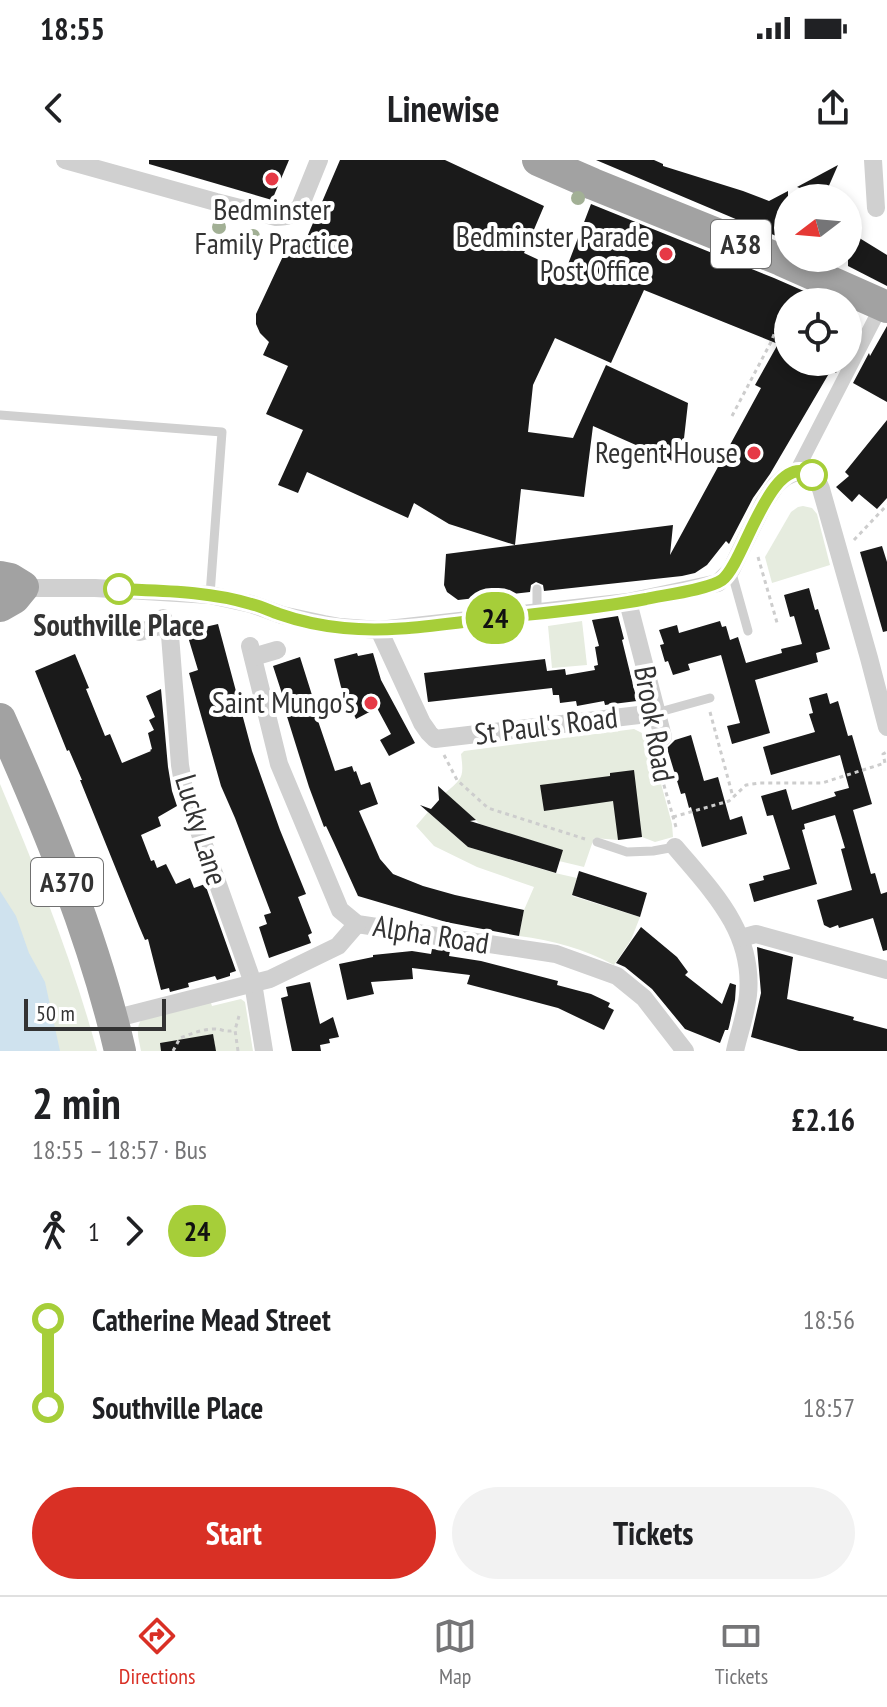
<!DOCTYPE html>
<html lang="en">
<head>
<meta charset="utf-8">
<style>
	body { margin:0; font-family:"PT Sans Narrow",sans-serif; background:#f2f2f2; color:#202124; height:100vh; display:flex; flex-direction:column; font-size:30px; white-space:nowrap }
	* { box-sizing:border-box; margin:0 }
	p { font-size:26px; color:#757577 }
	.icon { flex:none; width:44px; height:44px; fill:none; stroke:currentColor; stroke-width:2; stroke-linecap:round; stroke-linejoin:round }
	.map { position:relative; height:891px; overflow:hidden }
	.side { display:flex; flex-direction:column; background:#fff; flex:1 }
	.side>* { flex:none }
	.badge { padding:0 16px; border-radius:26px; font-size:28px; line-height:52px }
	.needle { width:52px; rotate:254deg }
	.fabs { position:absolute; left:774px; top:24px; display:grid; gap:16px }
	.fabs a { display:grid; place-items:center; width:88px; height:88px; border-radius:50%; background:#fff; box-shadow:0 4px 12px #0003; font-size:40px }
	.scale { position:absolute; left:24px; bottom:20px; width:142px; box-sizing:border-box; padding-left:8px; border:4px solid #333; border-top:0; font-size:22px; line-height:28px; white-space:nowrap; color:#333; -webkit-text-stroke:6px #fff; paint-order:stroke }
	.map>.badge { position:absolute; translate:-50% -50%; box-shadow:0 0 0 4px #fff }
	.legs { display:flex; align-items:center; gap:12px; height:88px; padding:0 32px; font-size:26px }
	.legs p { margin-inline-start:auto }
	.summary { display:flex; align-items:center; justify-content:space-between; height:136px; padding:0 32px }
	h1 { font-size:44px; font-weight:700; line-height:60px }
	.cta { display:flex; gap:16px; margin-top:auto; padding:16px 32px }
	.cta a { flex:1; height:92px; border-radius:48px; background:#d93025; color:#fff; font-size:32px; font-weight:700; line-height:92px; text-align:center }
	.cta a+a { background:#f2f2f2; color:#202124 }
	ul { padding:0 32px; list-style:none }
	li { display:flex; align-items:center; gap:28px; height:88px; font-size:30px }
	li i { display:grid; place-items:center; width:12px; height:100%; margin:0 10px; background:currentColor }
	li i::after { content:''; width:20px; height:20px; margin:-10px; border:6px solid; border-radius:50%; background:#fff }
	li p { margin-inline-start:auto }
	li:first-child i { background:linear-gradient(#0000 50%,currentColor 0) }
	li:last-child i { background:linear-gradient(currentColor 50%,#0000 0) }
	.status { display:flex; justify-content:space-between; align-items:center; height:56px; padding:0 40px; background:#fff; direction:ltr }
	.status svg { height:22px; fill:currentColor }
	header { display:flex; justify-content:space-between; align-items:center; height:104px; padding:0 32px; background:#fff; font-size:36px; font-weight:700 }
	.menu { display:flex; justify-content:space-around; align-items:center; height:112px; border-top:2px solid #e0e0e0; background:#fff; font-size:22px; color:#757577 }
	.menu a { display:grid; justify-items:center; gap:4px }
	.menu .on { color:#d93025 }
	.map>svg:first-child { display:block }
	.green { fill:#e6ecdf }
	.water { fill:#cfe2ee }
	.building { fill:#1a1a1a }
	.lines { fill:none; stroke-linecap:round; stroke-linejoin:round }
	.path { stroke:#cdcdcd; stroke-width:3; stroke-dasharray:4 4; stroke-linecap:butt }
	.service { stroke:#d0d0d0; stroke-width:9 }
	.pedestrian { stroke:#d0d0d0; stroke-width:14 }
	.minor { stroke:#d0d0d0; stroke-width:18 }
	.trunk { stroke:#a2a2a2; stroke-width:32 }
	.tree { fill:#a2b095 }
	.line-1-casing { stroke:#fff; stroke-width:18 }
	.line-1 { stroke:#a6ce39; stroke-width:12 }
	.poi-dot { fill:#e63946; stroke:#fff; stroke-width:3 }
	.stop-1-dot { fill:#fff; stroke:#a6ce39; stroke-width:4 }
	.labels { text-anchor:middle; stroke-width:8; stroke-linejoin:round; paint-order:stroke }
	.shield { fill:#fff; stroke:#707070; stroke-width:2 }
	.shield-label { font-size:28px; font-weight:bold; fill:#333 }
	.poi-label { font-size:30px; fill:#333; stroke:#fff; text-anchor:end }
	.stop-label { font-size:30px; font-weight:bold; fill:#333; stroke:#fff }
	.street-label { font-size:30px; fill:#333; stroke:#fff }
</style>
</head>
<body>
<div class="status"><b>18:55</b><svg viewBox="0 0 49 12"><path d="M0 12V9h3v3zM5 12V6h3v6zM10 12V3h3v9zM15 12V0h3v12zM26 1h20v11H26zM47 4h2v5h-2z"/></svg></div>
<header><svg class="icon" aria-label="back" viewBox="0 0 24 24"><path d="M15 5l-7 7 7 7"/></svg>Linewise<svg class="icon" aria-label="share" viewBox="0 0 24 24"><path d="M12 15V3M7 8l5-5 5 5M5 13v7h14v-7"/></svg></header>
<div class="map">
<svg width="887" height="891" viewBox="0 0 887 891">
	<rect width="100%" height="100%" fill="#fff"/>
	<!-- green -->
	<g class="green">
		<path d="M803,346L812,348L817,354L830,405L772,423L765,397L791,352L798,347Z"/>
		<path d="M582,461L587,505L552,508L548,466Z"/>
		<path d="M634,569L644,574L651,587L672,664L673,677L655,682L642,677L618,680L594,678L584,707L559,701L562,690L480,664L445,633C463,618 464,617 461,594L464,591Z"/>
		<path d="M0,624C37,712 72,799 97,891H19L0,836Z"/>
		<path d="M428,652L468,687L555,713L577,718L572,736L640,757L631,780L614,805C584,789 552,780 519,776L524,750L534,727L477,707L434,686L416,666Z"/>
		<path d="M241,839L245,842L253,891H141C139,879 134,867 143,858L210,840L212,846Z"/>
	</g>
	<!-- water -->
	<path class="water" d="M0,731L16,756L29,793L45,822L60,891H0Z"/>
	<!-- building -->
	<g class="building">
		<path d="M149,0H289L272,40L149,4Z"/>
		<path d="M340,0H445L544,46L524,93L565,112L591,44L774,118L829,142H788V202H841L836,213L831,210L770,314L753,338L729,384L726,381L707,405L695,413L682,416L544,431L543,425L536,422L531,425L530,432L458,440L447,432L444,425L446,394L673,365L670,395L761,228L755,225L778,184L644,130L611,203L555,178L533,225L528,272L573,278L606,205L688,243L681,305L593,266L584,337L521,329L515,385L449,364L414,343L408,358L307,312L298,333L278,325L303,270L266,254L288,206L263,195L269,182L260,173L256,164V154L285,92L291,87L297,84H304Z"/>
		<path d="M596,0H654L663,4V6L743,31L769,41L788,31V81Z"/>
		<path d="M838,5L824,37L797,27Z"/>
		<path d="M848,71L887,95V126L848,106Z"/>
		<path d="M848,150L855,154L860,167L848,189Z"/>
		<path d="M887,166V242L853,223L869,193L870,196Z"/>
		<path d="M887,260V338L877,349L859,334L852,342L836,327L849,316L845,312Z"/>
		<path d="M882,386L887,402V471L883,472L860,392Z"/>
		<path d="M809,428L815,450L818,449L830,489L816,493L818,502L755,520L770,573L732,584L727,566L740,563L721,495L688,504L690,510L673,515L668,501L665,502L660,485L664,484L659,470L677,465L679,473L720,461L722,467L726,466L730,480L738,477L746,503L782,493L781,489L802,484L794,456L790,457L784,435Z"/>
		<path d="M618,456L624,479L622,480L637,541L605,545L604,541L577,546L576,541L560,543L559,535H553L552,528L428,542L424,513L545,499L547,511L565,509L566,515L595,510L594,506L598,505L595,487L599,486L592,460Z"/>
		<path d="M203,462L205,467L218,464L252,591L280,670L306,734L298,737L312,773L308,775L311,783L269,798L259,767L267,764L264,755L271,753L235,658L221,626L189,513L198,510L185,467Z"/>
		<path d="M357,493L358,496L373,493L381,520L415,583L389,596L380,580L391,574L377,548L356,559L341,527L334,499Z"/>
		<path d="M75,494L89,528L86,529L105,576L110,574L122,603L151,591L150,590L152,589L148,573L154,570L149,560L155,557L146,536L161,529L168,607L172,631L177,646L158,657L161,666L141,675L151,701L154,700L157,708L166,704L176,724L190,718L194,728L205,724L236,811L230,813V816L217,820L215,816L188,823L189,827L170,832L169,828L161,830L148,779L145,780L139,766L80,620H82L69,590L67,591L35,511Z"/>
		<path d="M300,497L317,551L315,552L335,611L352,606L354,612L356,611L361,625L370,622L378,644L359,651L380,699L393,714L423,726L455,735L524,750L519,776L446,762L358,736L334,683L326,666L324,667L309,627L284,547L286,546L273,506Z"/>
		<path d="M827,533L830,544L838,541L848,576L852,575L872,644L853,650L871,714L875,713L881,734L887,732V790L883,791L873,758L839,768L838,765L830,768L824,765L817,740L852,730L841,689L845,688L835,655L804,664L805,669L802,670L817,724L754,742L749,724L764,720L763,716L790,709L773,655L767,656L761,636L786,629L792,650L836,636L834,632L849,628L840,595L771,615L763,587L815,572L809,554L813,553L809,538Z"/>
		<path d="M691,575L704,621L718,617L730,660L742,656L747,674L702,687L691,647L689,648L685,633L681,634L667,588L675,580Z"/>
		<path d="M634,610L642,677L618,680L613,641L544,651L540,625L610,616V613Z"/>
		<path d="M438,626L476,660L470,661L563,690L556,713L468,687L420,645L431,649L439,640Z"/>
		<path d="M579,711L647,733L640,757L572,735Z"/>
		<path d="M641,767L677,797L688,812L685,815L722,844L730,823L736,825L735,840L729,867L728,870H725L720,883L685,869L652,829L625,807L616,803Z"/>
		<path d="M757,787L793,797L787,839L854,857L853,860L887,869V891H799L751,877L761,833Z"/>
		<path d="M432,789L450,791L449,796L481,801L558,821L557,825L591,834L610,843L608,847L614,850L604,870L558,848L467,824L470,815L412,808L413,819L371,822L374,834L347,840L339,804L373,797V795L412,791L431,794Z"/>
		<path d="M310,822L320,864L333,857L339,877L329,879L330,883L320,885L321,891H292L281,838L288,836L286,827Z"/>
		<path d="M213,874L216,891H161L160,883Z"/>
	</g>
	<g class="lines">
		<!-- path -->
		<g class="path">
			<path d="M732,256L771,182L787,141"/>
			<path d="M854,380L887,345"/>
			<path d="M758,397L778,466"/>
			<path d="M710,552L733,637"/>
			<path d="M655,594L676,667"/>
			<path d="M444,595L457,620L488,648L585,679"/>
			<path d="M673,657L729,641L746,625L760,623H822L885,603L883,594L887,592"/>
			<path d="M173,891L180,878C190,874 203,869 214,869C223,869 226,873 235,870"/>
			<path d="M238,891L235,870L239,856"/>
		</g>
		<!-- service -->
		<g class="service">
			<path d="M0,255L222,272L210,435"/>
			<path d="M731,410L748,471"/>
			<path d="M537,454V429"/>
			<path d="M656,553L710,538"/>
			<path d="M597,682L627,692L653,691L675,687"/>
		</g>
		<!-- pedestrian -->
		<path class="pedestrian" d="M796,312L882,145"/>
		<!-- minor -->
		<g class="minor">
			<path d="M65,0L216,42L276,57C287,57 293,55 300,47L319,0"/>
			<path d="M873,0L876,48"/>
			<path d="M17,428H95L210,435L251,444L282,455L324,464L340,467L379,470L628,442L718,423L731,410L764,343L776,325L785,317L796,312H808L817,320L821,329L869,498L887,567"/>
			<path d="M628,442L663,577"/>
			<path d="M163,458V465L170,475L180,605L184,629L253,823L264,891"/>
			<path d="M379,470L422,563L429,573L435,579L656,553"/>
			<path d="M140,472L163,465"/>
			<path d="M250,486L279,604L340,750L357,764L556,794L617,816L644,838L685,891"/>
			<path d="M253,497L277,490"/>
			<path d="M675,687C713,732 754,772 748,835C746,854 739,873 735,891"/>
			<path d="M741,778L756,774L887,810"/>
			<path d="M113,859L270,819L338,786L357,764"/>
		</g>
		<!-- trunk -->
		<g class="trunk">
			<path d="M538,0L593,24L781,100L887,147"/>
			<path d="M0,417L10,419L23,427L14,438L0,446"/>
			<path d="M0,559C47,664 94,778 120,891"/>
		</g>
	</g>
	<!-- trees -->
	<g class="tree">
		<circle cx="578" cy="38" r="7"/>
		<circle cx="219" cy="67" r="7"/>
		<circle cx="253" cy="76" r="7"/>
		<circle cx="554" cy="82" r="7"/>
	</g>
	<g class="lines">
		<defs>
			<path id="line-1" d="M119,429C162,431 208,431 251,444C261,446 270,451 279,454C299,461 323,466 344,468C393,473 441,464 489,459C541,453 594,449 646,439C664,435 707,430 722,420C745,403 770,289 812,315"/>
		</defs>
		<!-- line-1 casing -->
		<use href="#line-1" class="line-1-casing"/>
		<!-- line-1 -->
		<use href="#line-1" class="line-1"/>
	</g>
	<!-- markers -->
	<g class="poi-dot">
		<circle cx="272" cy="19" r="8"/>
		<circle cx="666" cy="94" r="8"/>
		<circle cx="754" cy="293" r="8"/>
		<circle cx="371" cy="543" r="8"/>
	</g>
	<g class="stop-1-dot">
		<circle cx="812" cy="315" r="14"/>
		<circle cx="119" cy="429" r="14"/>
	</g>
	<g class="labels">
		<!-- shield labels -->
		<g class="shield">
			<rect x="711" y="60" width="60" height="48" rx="6"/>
			<rect x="31" y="698" width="72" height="48" rx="6"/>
		</g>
		<g class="shield-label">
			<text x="741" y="94">A38</text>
			<text x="67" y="732">A370</text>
		</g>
		<!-- poi labels -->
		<g class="poi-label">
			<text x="272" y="60" text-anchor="middle">Bedminster<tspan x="272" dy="34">Family Practice</tspan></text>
			<text x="650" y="87">Bedminster Parade<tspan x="650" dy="34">Post Office</tspan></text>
			<text x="738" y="303">Regent House</text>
			<text x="355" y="553">Saint Mungo's</text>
		</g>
		<!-- stop labels -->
		<g class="stop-label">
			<text x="119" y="476">Southville Place</text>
		</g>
		<!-- street labels -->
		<g class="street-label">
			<text transform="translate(654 564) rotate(80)" y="10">Brook Road</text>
			<text transform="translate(546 566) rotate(-7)" y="10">St Paul's Road</text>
			<text transform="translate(201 670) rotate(73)" y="10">Lucky Lane</text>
			<text transform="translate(431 775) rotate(9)" y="10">Alpha Road</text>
		</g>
	</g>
</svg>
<div class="fabs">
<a><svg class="needle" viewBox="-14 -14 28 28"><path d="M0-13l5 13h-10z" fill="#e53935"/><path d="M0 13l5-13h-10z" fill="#757577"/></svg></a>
<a><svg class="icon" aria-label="locate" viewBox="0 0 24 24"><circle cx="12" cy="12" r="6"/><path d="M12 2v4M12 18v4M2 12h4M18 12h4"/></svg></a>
</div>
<div class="scale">50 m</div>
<b class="badge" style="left:495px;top:458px;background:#a6ce39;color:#111">24</b>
</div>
<section class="side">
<div class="summary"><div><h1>2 min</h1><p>18:55 – 18:57 · Bus</p></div><b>£2.16</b></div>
<div class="legs"><svg class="icon" aria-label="walk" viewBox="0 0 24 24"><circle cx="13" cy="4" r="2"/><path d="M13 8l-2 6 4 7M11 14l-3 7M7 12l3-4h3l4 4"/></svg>1<svg class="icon" aria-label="forward" viewBox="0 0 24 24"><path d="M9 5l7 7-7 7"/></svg><b class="badge" style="background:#a6ce39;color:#111">24</b></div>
<ul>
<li><i style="color:#a6ce39"></i><b>Catherine Mead Street</b><p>18:56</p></li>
<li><i style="color:#a6ce39"></i><b>Southville Place</b><p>18:57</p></li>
</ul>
<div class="cta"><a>Start</a><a>Tickets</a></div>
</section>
<nav class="menu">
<a class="on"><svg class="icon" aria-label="directions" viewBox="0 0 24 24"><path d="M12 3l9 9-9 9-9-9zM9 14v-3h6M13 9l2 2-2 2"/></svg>Directions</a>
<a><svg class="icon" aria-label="map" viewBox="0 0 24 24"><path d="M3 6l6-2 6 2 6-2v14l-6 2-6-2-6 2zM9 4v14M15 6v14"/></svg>Map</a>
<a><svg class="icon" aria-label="tickets" viewBox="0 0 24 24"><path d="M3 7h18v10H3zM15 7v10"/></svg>Tickets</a>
</nav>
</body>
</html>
